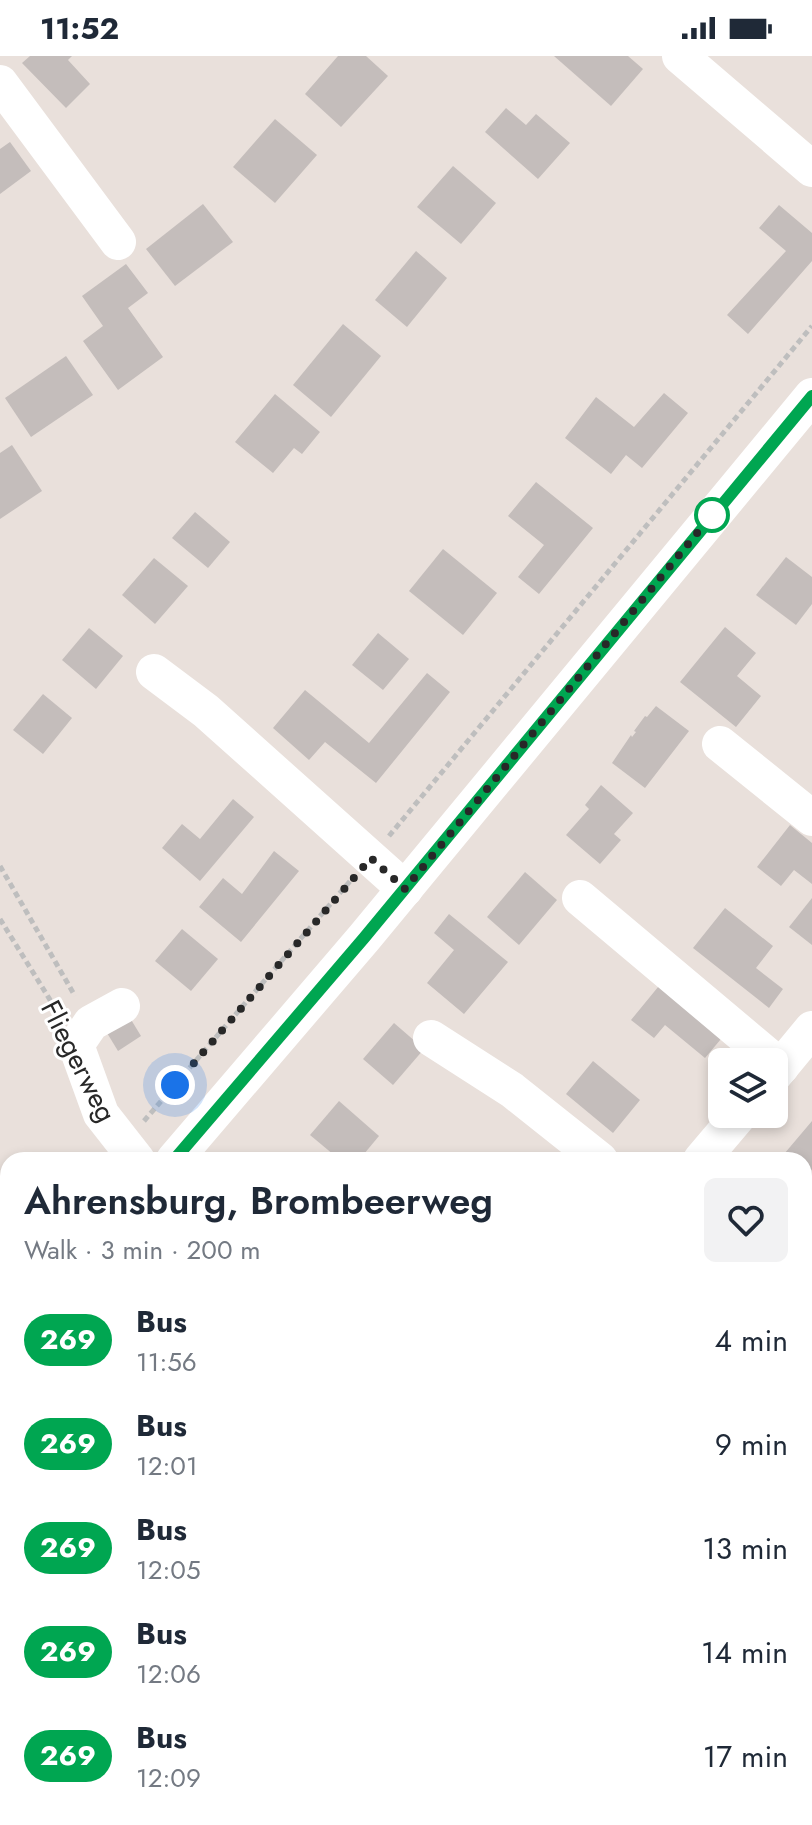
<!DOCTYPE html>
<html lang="en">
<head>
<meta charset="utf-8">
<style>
	body { margin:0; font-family:Jost,sans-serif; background:#f2f2f3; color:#1f2937; height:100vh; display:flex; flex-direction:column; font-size:30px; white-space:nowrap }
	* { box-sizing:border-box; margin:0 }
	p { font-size:26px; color:#747a83 }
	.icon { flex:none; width:44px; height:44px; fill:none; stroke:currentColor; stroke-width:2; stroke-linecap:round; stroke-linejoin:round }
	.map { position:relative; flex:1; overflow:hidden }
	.panel { position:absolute; left:0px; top:1096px; width:812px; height:674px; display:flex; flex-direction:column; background:#fff; border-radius:24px 24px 0 0; box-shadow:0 4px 12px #0003 }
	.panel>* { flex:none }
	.badge { padding:0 16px; border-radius:26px; font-size:28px; line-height:52px }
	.buttons { position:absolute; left:708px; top:992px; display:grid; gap:16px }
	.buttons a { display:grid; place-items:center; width:80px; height:80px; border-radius:12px; background:#fff; box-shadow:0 4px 12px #0003; font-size:40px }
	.you { position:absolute; width:40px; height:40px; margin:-20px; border:6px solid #fff; border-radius:50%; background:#1a73e8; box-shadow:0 0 0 12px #1a73e833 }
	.map>.badge { position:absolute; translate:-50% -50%; box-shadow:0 0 0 4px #fff }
	.round { display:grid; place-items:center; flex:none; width:84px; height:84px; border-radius:12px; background:#f2f2f3 }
	.headline { display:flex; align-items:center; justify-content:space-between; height:136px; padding:0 24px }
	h1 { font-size:38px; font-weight:600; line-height:60px }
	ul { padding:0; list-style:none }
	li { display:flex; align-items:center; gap:24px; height:104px; padding:0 24px }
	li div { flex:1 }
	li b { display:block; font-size:30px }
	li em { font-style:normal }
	li .badge { min-width:88px; font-weight:700; text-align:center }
	.status { display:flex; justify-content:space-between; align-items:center; height:56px; padding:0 40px; background:#fff; direction:ltr }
	.status svg { height:22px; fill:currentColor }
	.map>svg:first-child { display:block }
	.building { fill:#c4bdbb }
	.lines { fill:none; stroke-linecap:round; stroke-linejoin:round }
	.path { stroke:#bebebe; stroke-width:5; stroke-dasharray:6 4; stroke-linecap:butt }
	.minor { stroke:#fff; stroke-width:36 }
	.line-casing { stroke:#fff; stroke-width:18 }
	.line { stroke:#00a651; stroke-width:12 }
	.walk { stroke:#282828; stroke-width:8; stroke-dasharray:0 14.4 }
	.stop-dot { fill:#fff; stroke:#00a651; stroke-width:4 }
	.labels { text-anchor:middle; stroke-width:6; stroke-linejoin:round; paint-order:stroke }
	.street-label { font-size:28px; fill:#282828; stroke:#fff }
</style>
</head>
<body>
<div class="status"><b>11:52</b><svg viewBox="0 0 49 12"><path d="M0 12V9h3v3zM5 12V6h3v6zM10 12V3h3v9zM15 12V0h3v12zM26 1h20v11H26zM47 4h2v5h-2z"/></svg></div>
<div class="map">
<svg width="812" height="1769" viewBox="0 0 812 1769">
	<rect width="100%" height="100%" fill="#e9e0db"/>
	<!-- building -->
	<g class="building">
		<path d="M30,0H72L68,4L90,28L66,52L22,7Z"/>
		<path d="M338,0H366L388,20L341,71L305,38Z"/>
		<path d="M554,0H628L643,13L611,50Z"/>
		<path d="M506,52L526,69L536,58L570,87L538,123L485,76Z"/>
		<path d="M275,63L317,99L275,147L233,111Z"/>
		<path d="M10,86L31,115L0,138V93Z"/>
		<path d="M453,110L496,147L461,188L417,151Z"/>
		<path d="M203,148L233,186L175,230L146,193Z"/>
		<path d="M779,149L812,177V205L748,278L727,259L786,195L759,172Z"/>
		<path d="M416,195L447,222L407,271L375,244Z"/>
		<path d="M126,208L148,237L128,252L163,301L118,334L83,285L103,270L82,240Z"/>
		<path d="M343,268L381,300L331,361L293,329Z"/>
		<path d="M66,300L93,339L31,381L5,342Z"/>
		<path d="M664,337L688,357L642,412L626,399L611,418L565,382L596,341L634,371Z"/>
		<path d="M275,338L320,376L302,398L294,392L273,417L235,386Z"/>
		<path d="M12,389L42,435L0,463V397Z"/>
		<path d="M536,426L593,472L539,538L518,521L544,489L508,460Z"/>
		<path d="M195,456L230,486L208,512L172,482Z"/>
		<path d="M443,493L497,537L463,579L409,535Z"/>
		<path d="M786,501L812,521V548L796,569L756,539Z"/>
		<path d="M154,502L188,530L155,568L122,539Z"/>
		<path d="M725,571L756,597L737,620L761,640L736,671L680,626Z"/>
		<path d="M89,572L123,600L96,633L62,604Z"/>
		<path d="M378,577L409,603L383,634L352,609Z"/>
		<path d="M427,617L450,636L376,727L325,686L309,704L273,672L305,634L369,687Z"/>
		<path d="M43,638L72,662L43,698L13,674Z"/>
		<path d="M656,650L689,675L645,732L612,707L631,679L632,681L636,676L634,675L645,660L647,661Z"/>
		<path d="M601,729L633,757L614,778L621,784L600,808L566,779L589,753L585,749Z"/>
		<path d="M233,743L254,761L200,825L162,792L182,768L200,783Z"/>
		<path d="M790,769L812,787V828L794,814L781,830L757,811Z"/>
		<path d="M274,795L299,815L241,886L199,851L223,822L242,838Z"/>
		<path d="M525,816L557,844L519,889L487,861Z"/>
		<path d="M812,842V889L789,871Z"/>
		<path d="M725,852L773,890L756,912L783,933L769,952L693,892Z"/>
		<path d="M449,858L508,906L464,958L427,927L454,894L434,877Z"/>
		<path d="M182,873L218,903L191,935L155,905Z"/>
		<path d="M663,925L726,977L705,1002L665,969L654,982L631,964Z"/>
		<path d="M127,957L141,980L118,995L104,972Z"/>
		<path d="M394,967L424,993L393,1029L363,1003Z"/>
		<path d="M593,1005L640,1044L613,1077L566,1038Z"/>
		<path d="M339,1045L379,1080L359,1104H340L310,1079Z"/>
		<path d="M812,1065V1113L804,1123V1104H779Z"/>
		<path d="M804,1316L812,1323V1392L804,1385V1367L811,1359L804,1353Z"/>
		<path d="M812,1552V1613L808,1618L804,1614V1561Z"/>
		<path d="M443,1762H490L506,1769H440Z"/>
	</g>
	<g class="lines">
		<!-- path -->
		<g class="path">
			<path d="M389,780L812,270"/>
			<path d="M0,810L75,940"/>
			<path d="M0,863L60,960"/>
			<path d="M144,1065L351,824"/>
			<path d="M0,1262L8,1252"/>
			<path d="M273,1769L277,1762"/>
		</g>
		<!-- minor -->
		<g class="minor">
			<path d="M680,0L812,113"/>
			<path d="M0,27L118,186"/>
			<path d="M154,616L206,655L405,833"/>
			<path d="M720,688L812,762"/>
			<path d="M580,842L781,1011"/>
			<path d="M122,950L91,967L76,989L101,1058L137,1104"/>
			<path d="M431,982L512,1034L600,1104"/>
			<path d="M774,1019L812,973"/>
			<path d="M174,1104L364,882L812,340"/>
			<path d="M701,1104L740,1058"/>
			<path d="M804,1252L812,1259"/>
			<path d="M0,1309L8,1298"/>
			<path d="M804,1732L812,1739"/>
			<path d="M591,1769L594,1762"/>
			<path d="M769,1769L775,1762"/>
		</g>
	</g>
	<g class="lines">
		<defs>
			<path id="line" d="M174,1104L364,882L812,340"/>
		</defs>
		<!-- line casing -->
		<use href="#line" class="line-casing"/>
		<!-- line -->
		<use href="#line" class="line"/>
		<!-- walk -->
		<path class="walk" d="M175,1029L371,802L405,833L716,454L712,459"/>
	</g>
	<!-- markers -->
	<circle class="stop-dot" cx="712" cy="459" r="16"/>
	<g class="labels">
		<!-- street labels -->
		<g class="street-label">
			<text transform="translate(79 1005) rotate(63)" y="10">Fliegerweg</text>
		</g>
	</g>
</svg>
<div class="buttons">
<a><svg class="icon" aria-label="layers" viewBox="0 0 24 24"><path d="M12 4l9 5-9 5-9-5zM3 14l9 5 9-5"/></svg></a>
</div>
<div class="you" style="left:175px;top:1029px"></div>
<section class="panel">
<div class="headline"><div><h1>Ahrensburg, Brombeerweg</h1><p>Walk · 3 min · 200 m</p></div><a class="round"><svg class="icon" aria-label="heart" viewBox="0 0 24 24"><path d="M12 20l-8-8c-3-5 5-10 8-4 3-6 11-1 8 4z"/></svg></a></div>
<ul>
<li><span class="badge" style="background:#00a651;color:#fff">269</span><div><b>Bus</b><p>11:56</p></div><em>4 min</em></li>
<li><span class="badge" style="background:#00a651;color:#fff">269</span><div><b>Bus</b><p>12:01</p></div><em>9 min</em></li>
<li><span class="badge" style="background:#00a651;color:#fff">269</span><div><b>Bus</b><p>12:05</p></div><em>13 min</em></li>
<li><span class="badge" style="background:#00a651;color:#fff">269</span><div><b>Bus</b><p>12:06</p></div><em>14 min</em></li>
<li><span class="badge" style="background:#00a651;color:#fff">269</span><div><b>Bus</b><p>12:09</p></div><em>17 min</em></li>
</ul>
</section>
</div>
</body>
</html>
